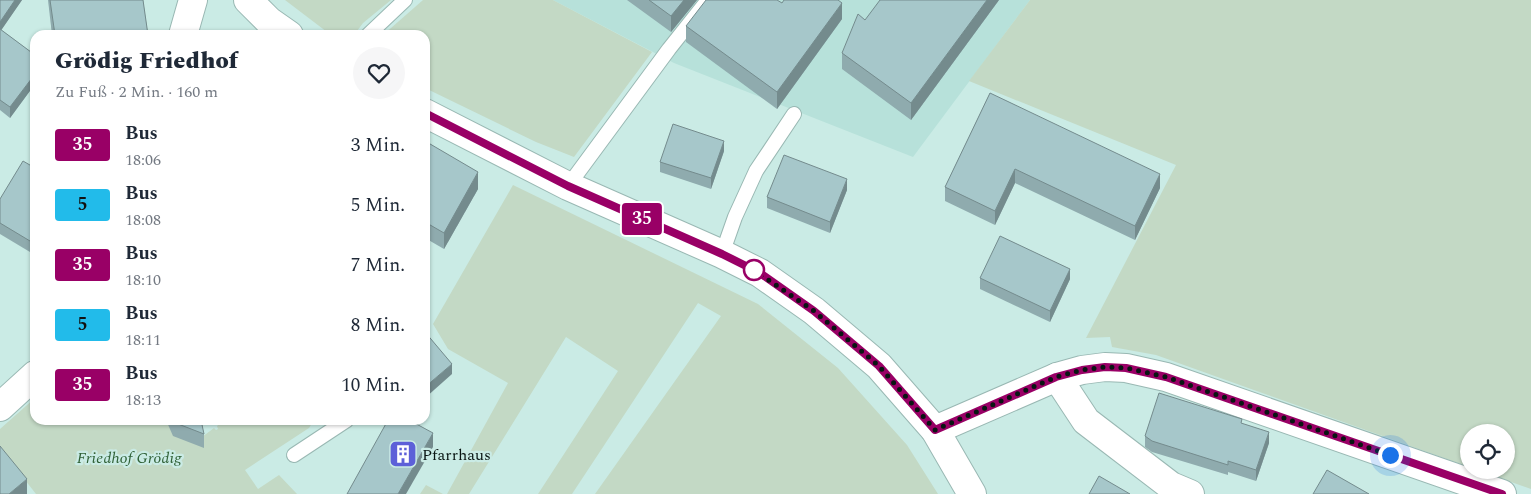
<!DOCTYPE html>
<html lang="de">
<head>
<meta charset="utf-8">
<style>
	body { margin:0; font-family:Spectral,serif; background:#f6f6f7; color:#1f2937; height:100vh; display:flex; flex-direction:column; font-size:19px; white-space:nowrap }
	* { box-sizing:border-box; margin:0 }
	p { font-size:16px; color:#747a83 }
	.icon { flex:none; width:28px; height:28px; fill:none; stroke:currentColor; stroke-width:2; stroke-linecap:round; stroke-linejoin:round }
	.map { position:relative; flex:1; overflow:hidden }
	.side { position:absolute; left:30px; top:30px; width:400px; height:395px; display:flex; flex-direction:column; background:#fff; border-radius:15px; box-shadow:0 1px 4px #0004 }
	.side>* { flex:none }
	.badge { padding:0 10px; border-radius:4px; font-size:18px; line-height:32px }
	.buttons { position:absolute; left:1460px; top:424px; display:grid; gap:10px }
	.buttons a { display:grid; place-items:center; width:55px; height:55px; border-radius:50%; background:#fff; box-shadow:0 1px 4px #0004; font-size:25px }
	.you { position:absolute; width:25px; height:25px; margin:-12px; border:4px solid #fff; border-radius:50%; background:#1a73e8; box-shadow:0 0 0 8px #1a73e833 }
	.map>.badge { position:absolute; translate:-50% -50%; box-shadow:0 0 0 2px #fff }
	.round { display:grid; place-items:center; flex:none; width:52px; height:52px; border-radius:26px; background:#f6f6f7 }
	.overview { display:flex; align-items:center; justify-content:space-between; height:85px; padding:0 25px }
	h1 { font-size:24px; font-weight:800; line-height:38px }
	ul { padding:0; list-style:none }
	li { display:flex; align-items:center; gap:15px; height:60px; padding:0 25px }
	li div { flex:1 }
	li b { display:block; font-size:19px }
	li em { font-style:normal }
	li .badge { min-width:55px; font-weight:700; text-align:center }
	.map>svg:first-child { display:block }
	.built { fill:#b7e1da }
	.green { fill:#c3d9c5 }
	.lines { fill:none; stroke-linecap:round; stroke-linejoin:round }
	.lane-casing { stroke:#99b8b3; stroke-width:16 }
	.street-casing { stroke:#99b8b3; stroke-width:30 }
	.secondary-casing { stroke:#99b8b3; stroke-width:30 }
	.lane { stroke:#fff; stroke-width:14 }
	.street { stroke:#fff; stroke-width:28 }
	.secondary { stroke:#fff; stroke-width:28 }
	.wall { fill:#8fabae }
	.shaded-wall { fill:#748b8d }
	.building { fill:#a6c7ca; stroke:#748b8d }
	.line-casing { stroke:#fff; stroke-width:11 }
	.line { stroke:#906; stroke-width:8 }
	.walk { stroke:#091513; stroke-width:5; stroke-dasharray:0 9 }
	.stop-dot { fill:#fff; stroke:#906; stroke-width:2.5 }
	.labels { text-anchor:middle; stroke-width:4.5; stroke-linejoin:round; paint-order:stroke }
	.poi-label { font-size:16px; fill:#091513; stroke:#caebe5; text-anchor:start }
	.park-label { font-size:16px; font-style:italic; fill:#306137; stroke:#caebe5 }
</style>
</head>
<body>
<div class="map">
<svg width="1531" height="494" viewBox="0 0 1531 494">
	<rect width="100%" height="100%" fill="#caebe5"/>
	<!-- built -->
	<path class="built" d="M553,0H1030L913,157L674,63Z"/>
	<!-- green -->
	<g class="green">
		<path d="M285,0H391L363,23L354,35H331Z"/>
		<path d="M423,0H553L652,52L574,157L536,142L425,88V35H383Z"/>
		<path d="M1030,0H1531V489L1477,470H1506V432H1469V467L1156,355L1112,347L1110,337L1086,338L1176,165L969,81Z"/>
		<path d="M513,185L758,304L838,368L907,445L938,494H595L721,316L698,303L572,494H538L618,371L566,337L469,494H447L508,383L448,349L433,324Z"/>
		<path d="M35,398V420H166L202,437L214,428L216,430L218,429L217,426L224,420H314L309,428L245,470L258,489L279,475L297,494H36L0,448V429Z"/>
		<path d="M426,485L443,494H420Z"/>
	</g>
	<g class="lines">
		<defs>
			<g id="lane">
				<path d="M368,35L405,0"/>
				<path d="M568,186L669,49L708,0"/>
				<path d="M722,254L735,217L756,171L794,114"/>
				<path d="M294,455L347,420"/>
			</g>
			<g id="street">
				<path d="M183,35L193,0"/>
				<path d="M1057,377L1086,421L1171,486L1190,494"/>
				<path d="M0,407L35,375"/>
			</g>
			<g id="secondary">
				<path d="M248,0L269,21L289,35"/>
				<path d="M425,113L568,186L722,254L760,273L814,311L879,366L935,430L972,494"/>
				<path d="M935,430L1057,377L1082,370L1105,367L1126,368L1166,377L1502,494"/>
			</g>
		</defs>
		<!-- lane casing -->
		<use href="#lane" class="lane-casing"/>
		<!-- street casing -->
		<use href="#street" class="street-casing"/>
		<!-- secondary casing -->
		<use href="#secondary" class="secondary-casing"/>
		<!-- lane -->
		<use href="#lane" class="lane"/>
		<!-- street -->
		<use href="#street" class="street"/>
		<!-- secondary -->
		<use href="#secondary" class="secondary"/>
	</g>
	<!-- wall -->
	<g class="wall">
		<path d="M0,0H22L1,30L35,55V84L10,118L0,110Z"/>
		<path d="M48,0H143L148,35H52Z"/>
		<path d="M627,0H697L671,32Z"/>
		<path d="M999,0L911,120L842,69V53L865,20Z"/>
		<path d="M782,3L842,19L777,109L686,42V26Z"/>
		<path d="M990,93L1160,188L1135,240L1015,183L995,225L945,201V187Z"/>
		<path d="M425,141L478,189L444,249L425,238Z"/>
		<path d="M724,151L711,189L660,172V162Z"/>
		<path d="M35,168V255L0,234V199Z"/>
		<path d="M847,190L830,233L767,208V197Z"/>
		<path d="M980,278L1070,279L1050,322L980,289Z"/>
		<path d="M166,420H201L204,434V448L173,436Z"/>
		<path d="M1242,424L1269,443L1256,481L1228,472V475L1152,452L1145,447V436Z"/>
	</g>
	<!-- shaded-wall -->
	<g class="shaded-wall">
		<path d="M15,0H22L0,32V22Z"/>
		<path d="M684,0H697L671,32V16Z"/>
		<path d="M987,0H999L911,120V103Z"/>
		<path d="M842,3V19L777,109V92Z"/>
		<path d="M35,74V84L10,118V107Z"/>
		<path d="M724,141V151L711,189V178Z"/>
		<path d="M1015,169V183L995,225V211Z"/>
		<path d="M478,172V189L444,249V233Z"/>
		<path d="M1160,174V188L1135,240V226Z"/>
		<path d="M847,179V190L830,233V222Z"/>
		<path d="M1070,269V279L1050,322V311Z"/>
		<path d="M452,364V374L425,398V387Z"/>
		<path d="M1269,432V443L1256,481V470Z"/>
		<path d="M433,433V447L406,494H398Z"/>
		<path d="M27,479V494H9Z"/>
	</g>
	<!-- building -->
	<g class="building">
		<path d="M0,0H15L0,22Z"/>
		<path d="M50,0H143L148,35H55Z"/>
		<path d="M649,0H684L671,16Z"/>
		<path d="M706,0H777L782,3L784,0H838L842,3L777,92L686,26Z"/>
		<path d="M880,0H987L911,103L842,53L858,14L865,20Z"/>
		<path d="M0,29L35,55V74L10,107L0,100Z"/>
		<path d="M990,93L1160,174L1135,226L1015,169L995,211L945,187Z"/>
		<path d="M673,124L724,141L711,178L660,162Z"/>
		<path d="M425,141L478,172L444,233L425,222Z"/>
		<path d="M784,155L847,179L830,222L767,197Z"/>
		<path d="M23,161L35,168V244L0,223V199Z"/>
		<path d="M1000,236L1070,269L1050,311L980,278Z"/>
		<path d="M425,332L452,364L425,387Z"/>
		<path d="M1159,393L1242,419L1241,423L1269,432L1256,470L1228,461V465L1152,441L1145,436Z"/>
		<path d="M172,420H201L204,434L173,422Z"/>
		<path d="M388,420H409L433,433L398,494H347Z"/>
		<path d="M0,446L27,479L9,494H0Z"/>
		<path d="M1327,470L1369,494H1313Z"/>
		<path d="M1099,476L1130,494H1089Z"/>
	</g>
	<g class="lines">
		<defs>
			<path id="line" d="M425,113L568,186L722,254L760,273L814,311L879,366L935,430L1056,377L1082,370L1105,367L1126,368L1166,377L1502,494"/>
		</defs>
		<!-- line casing -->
		<use href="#line" class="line-casing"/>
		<!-- line -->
		<use href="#line" class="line"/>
		<!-- walk -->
		<path class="walk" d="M754,270L814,311L879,366L935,430L1056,377L1082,370L1105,367L1126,368L1166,377L1390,455"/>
	</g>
	<!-- icons -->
	<defs>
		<symbol id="building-square" viewBox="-11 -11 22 22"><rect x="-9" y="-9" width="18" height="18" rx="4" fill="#5d60d8" stroke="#caebe5"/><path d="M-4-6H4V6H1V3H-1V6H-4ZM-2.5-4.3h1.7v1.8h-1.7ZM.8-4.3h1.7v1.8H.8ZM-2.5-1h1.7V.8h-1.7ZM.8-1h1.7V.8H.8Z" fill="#fff"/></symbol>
	</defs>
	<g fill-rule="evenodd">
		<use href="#building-square" x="387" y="438" width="32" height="32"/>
	</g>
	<!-- markers -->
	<circle class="stop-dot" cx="754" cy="270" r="10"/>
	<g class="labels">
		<!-- poi labels -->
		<g class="poi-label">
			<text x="422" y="460">Pfarrhaus</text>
		</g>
		<!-- park labels -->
		<g class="park-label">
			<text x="129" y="463">Friedhof Grödig</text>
		</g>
	</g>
</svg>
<div class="buttons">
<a><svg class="icon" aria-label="locate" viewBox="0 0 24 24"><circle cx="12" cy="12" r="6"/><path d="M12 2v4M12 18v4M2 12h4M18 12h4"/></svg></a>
</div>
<div class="you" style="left:1390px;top:455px"></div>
<b class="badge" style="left:642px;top:219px;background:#906;color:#fff">35</b>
<section class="side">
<div class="overview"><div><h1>Grödig Friedhof</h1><p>Zu Fuß · 2 Min. · 160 m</p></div><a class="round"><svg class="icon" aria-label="heart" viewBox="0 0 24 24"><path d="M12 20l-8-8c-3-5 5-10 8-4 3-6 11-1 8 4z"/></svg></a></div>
<ul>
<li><span class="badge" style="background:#906;color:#fff">35</span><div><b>Bus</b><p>18:06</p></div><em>3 Min.</em></li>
<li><span class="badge" style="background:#22bbea;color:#111">5</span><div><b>Bus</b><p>18:08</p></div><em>5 Min.</em></li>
<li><span class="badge" style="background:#906;color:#fff">35</span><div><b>Bus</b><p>18:10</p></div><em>7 Min.</em></li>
<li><span class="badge" style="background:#22bbea;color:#111">5</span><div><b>Bus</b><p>18:11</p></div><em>8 Min.</em></li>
<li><span class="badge" style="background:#906;color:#fff">35</span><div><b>Bus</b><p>18:13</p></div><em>10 Min.</em></li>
</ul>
</section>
</div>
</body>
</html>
